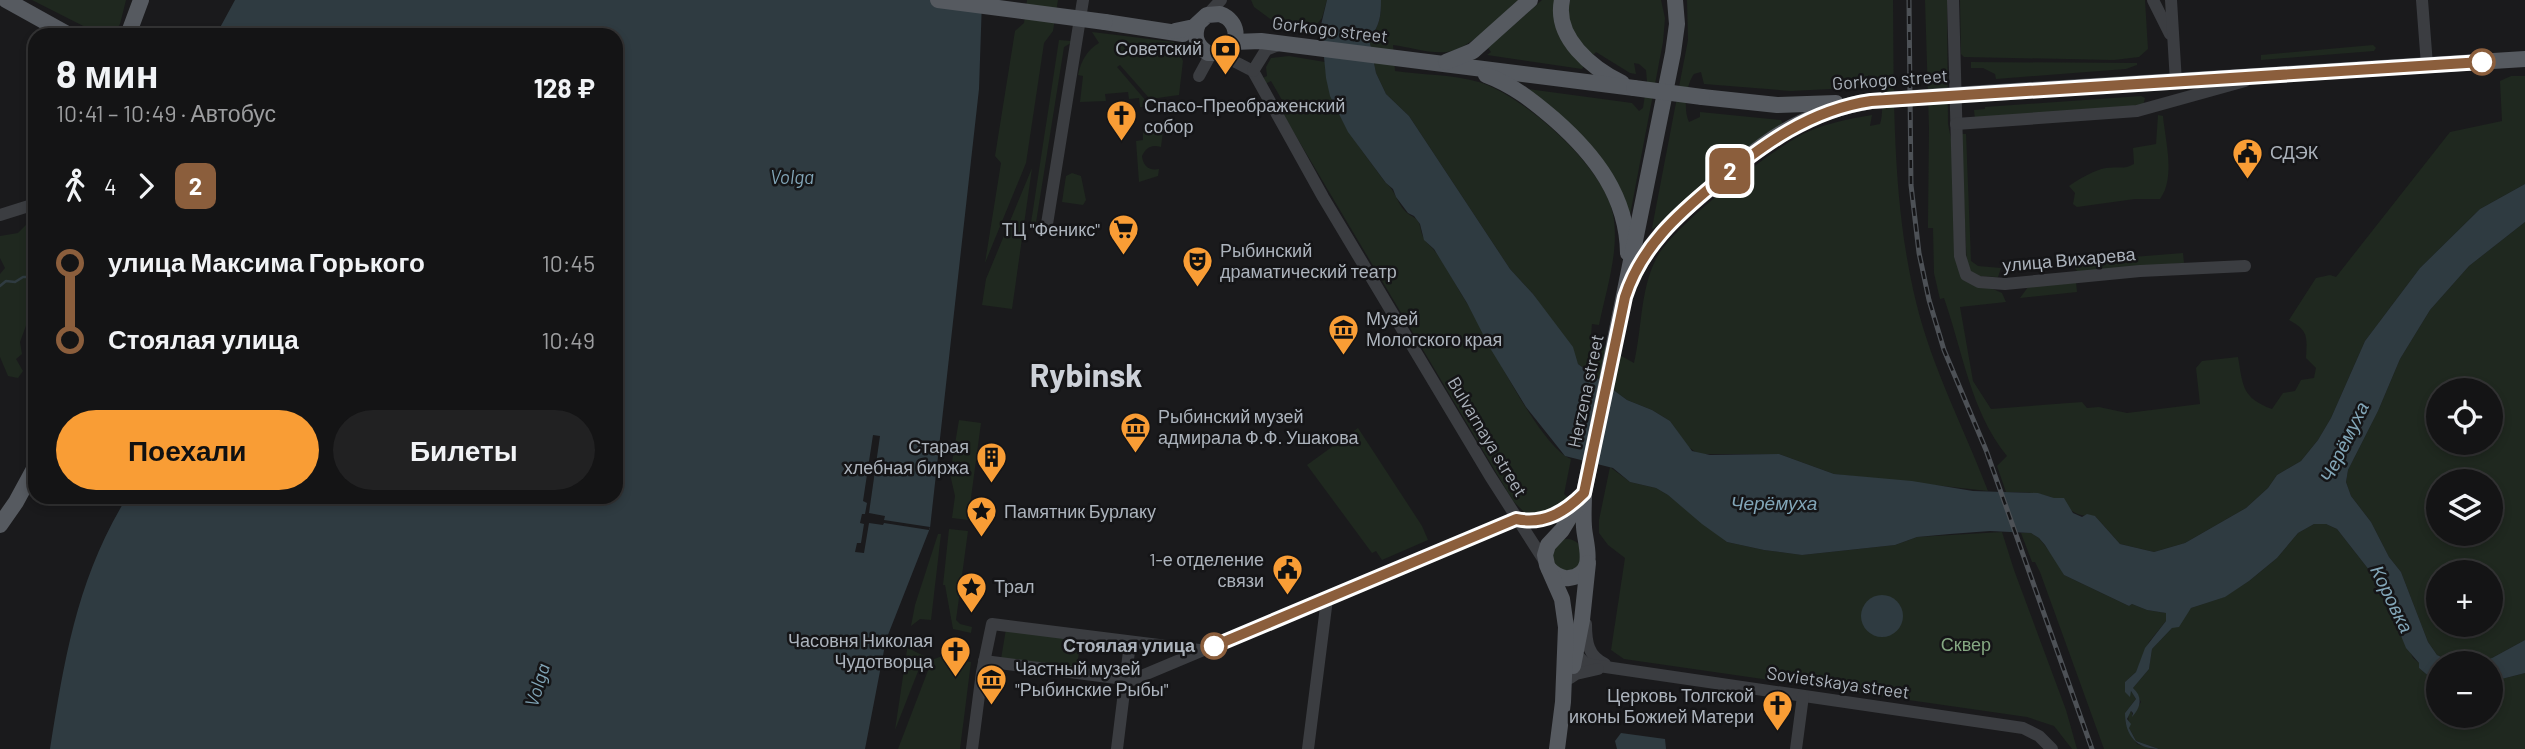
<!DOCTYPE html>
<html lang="ru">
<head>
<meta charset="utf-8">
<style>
	body { margin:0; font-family:Barlow,sans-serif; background:#212122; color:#f1f3f6; height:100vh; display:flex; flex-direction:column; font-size:26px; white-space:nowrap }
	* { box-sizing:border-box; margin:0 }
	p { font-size:23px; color:#9d9ea0 }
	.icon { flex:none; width:38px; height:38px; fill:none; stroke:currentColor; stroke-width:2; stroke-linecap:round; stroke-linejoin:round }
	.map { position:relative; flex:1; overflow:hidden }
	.panel { position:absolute; left:28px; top:28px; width:595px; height:476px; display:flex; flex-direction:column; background:#141415; border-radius:21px; box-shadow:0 4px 10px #0003,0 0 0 2px #333334 }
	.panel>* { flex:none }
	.badge { padding:0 14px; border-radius:10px; font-size:24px; line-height:46px }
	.controls { position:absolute; left:2426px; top:378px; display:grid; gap:14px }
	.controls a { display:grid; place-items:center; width:77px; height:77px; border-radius:50%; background:#141415; box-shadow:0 4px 10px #0003,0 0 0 2px #333334; font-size:35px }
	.map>.badge { position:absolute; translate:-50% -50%; box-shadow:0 0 0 4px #fff }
	.legs { display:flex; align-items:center; gap:10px; height:77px; padding:0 28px; font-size:23px }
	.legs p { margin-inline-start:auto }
	.overview { display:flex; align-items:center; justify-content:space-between; height:119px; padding:0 28px }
	h1 { font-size:38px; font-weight:700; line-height:52px }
	.primary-button { display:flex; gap:14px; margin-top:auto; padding:14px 28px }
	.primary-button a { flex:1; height:80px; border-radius:42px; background:#f99d35; color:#111; font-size:28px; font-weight:700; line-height:80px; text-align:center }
	.primary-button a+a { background:#212122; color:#f1f3f6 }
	ul { padding:0 28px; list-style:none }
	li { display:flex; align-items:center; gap:24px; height:77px; font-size:26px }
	li i { display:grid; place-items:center; width:10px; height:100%; margin:0 9px; background:currentColor }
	li i::after { content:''; width:18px; height:18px; margin:-9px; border:5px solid; border-radius:50%; background:#141415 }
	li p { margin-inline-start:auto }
	li:first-child i { background:linear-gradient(#0000 50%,currentColor 0) }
	li:last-child i { background:linear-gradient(currentColor 50%,#0000 0) }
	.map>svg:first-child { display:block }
	.green { fill:#1f281f; fill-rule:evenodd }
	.water { fill:#2f3b41 }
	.pier { fill:#1a1a1c }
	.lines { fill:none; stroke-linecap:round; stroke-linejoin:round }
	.stream { stroke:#2f3b41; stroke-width:2.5 }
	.minor { stroke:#3b3d41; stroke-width:12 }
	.major { stroke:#565a60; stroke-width:16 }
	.rail-casing { stroke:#4d5156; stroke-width:5 }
	.rail { stroke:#151517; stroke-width:2.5; stroke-dasharray:8; stroke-linecap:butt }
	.major-bridge { stroke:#565a60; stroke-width:16 }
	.line-1-casing { stroke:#fff; stroke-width:16 }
	.line-1 { stroke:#8b5e3c; stroke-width:10 }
	.stop-1-dot { fill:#fff; stroke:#8b5e3c; stroke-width:3.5 }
	.labels { text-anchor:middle; stroke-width:5; stroke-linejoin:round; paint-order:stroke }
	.street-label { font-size:18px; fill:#acb3bc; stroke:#151517 }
	.poi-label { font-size:18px; fill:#acb3bc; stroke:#151517; text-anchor:start }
	.park-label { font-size:18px; fill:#85a882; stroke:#151517 }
	.stop-label { font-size:18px; font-weight:bold; fill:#acb3bc; stroke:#151517; text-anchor:end }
	.water-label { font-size:19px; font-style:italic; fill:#82a6b8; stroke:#151517 }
	.town-label { font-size:32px; font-weight:bold; fill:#cdd1d8; stroke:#151517 }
</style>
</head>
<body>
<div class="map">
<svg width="2525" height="749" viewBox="0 0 2525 749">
	<rect width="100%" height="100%" fill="#1a1a1c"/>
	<!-- green -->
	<g class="green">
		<path d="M32,0H126L120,24L114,33L101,35Z"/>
		<path d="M1027,0H1058L1053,31L1044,43L1026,163L985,263L1001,163L995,156L1015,31L1024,23Z"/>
		<path d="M1251,0H1327L1322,18L1312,30L1281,27L1254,7Z"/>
		<path d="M1381,0H1518C1500,16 1471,49 1447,52C1429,54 1410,47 1393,45L1395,71C1421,75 1451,74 1479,82C1524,96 1604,166 1613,214C1620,250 1606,290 1599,325L1592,324L1591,335L1594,341L1634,363C1642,330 1640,290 1656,259C1672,227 1772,149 1805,133C1827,123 1849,119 1872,115L1870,126L1880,124C1884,112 1882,89 1877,77L1868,75L1870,87L1791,91L1704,84L1701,72L1694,74C1686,84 1683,111 1689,122L1700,117V112L1781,120L1783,124L1693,193L1653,229L1652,228L1688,40L1687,0H1893C1894,101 1892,203 1916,302C1932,368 1964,428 1988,491L1834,474L1779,454H1699L1688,447L1670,421L1652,410L1627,400L1578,364L1533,294L1510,269L1409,116L1386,94L1376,73L1369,38C1380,27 1381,15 1381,0Z"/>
		<path d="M1542,0H1555L1585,65L1582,69L1487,55L1491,52L1488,48Z"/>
		<path d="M1570,0H1661L1665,18L1663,42L1630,215L1528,89L1632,103L1639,111L1643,108L1647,82L1646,70L1639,64L1634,63L1636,74L1630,73L1596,52L1593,55C1578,41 1563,22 1570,0Z"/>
		<path d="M1925,0H1947L1948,124L1952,144L1956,256L1986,286L2002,293L2006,302L1960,307L1973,381L1991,409L2082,402L2087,408L2099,407L2127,413L2200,404L2196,368L2202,361L2238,357C2243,386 2242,398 2272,409L2283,393L2295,391L2301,380L2314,378L2316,368L2306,358C2307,337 2309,331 2289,320L2316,278L2330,275L2336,277L2450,132L2502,121L2500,81L2511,76H2525V184L2480,209L2420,268L2365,341L2331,418L2318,440L2301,461L2277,475L2268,488L2246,508L2185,543L2154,552L2120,544L2095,516C2069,517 2072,506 2051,497C2037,492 2021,492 2006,492L1997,466L2007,456C1970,410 1963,352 1944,298L1940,299L1934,273L1933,228H1928V221L1929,128Z"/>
		<path d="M1960,0H2145L2148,49L2139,57L2114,60L1964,57L1961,54Z"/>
		<path d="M1092,32L1174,42L1183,61L1179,95L1150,99L1120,65L1117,67L1146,101L1147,107H1140L1139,98L1129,99L1128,92L1105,94L1106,101L1080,102L1083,76L1078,75C1081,61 1087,50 1099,43Z"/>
		<path d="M1059,40L1071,41V43L1064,47L1035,229H1030Z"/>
		<path d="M2373,45L2376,48L2374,51L2261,60V55Z"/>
		<path d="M1289,56L1325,62C1328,110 1358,145 1386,183C1396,191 1397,204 1407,213C1412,217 1416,217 1419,223C1421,228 1421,234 1424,238C1426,243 1431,246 1434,250C1446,265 1455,284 1465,300C1486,333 1538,446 1571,459L1564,494L1567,497L1564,506L1558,511L1527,515L1513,501L1281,111L1286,107L1271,81L1265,84L1263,78L1267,76L1266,67L1271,58Z"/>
		<path d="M1971,62L2137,63V65L2126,69L1996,79L1995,74L1983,68H1971Z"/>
		<path d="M2141,96L2145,98L2143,106L1975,119L1974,110L1985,109V107Z"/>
		<path d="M2158,115L2163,116C2165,140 2176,178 2160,199H2135L2077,207L2073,204L2075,193L2069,186C2079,179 2094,170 2106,168C2117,166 2124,170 2134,164L2133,148L2156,144Z"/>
		<path d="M1149,130L1150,133L1163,131L1161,147C1152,144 1146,147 1142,156C1143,166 1149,171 1159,169L1158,176L1139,182L1136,141L1143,140V131Z"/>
		<path d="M1961,134H1966L1971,261L1978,266L2001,268L1998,277L1978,276L1967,269Z"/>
		<path d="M1032,168L1012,309L982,305L986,279Z"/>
		<path d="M1072,173L1081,176L1086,200L1083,205L1062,202L1066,176Z"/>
		<path d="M34,217L35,321L27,323L20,342L22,354L16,359L23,371L18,378L8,376L0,357V274L5,268L0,258V236L18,233Z"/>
		<path d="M2525,222V640L2492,658L2476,662L2450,661L2437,655L2428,642L2401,572L2389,557L2371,522L2351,496L2346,482L2348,470L2378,411L2400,359L2430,310L2469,266ZM2438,390H2490V443H2438ZM2438,481H2490V534H2438ZM2438,572H2490V625H2438Z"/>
		<path d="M2183,253L2184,263L2078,272L2070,262Z"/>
		<path d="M2076,282L2077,292L2020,298L2028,287Z"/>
		<path d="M959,420L981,423L968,520L952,518L955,496L950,474Z"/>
		<path d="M1358,428L1422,526L1428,540L1382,560L1376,551L1372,553L1307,465Z"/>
		<path d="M1610,467L1630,482L1656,488L1668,495L1727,542L1764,550L1802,555L1895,545L1917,537L2002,532L2014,570L2066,710L2077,749H2072L2054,726L2027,717L1624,659L1611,650L1625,558L1608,545L1599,533V520Z"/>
		<path d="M2314,524H2326L2337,529L2373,575L2413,658L2419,663V668L2438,684V716H2490V682L2525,673V749H2159L2136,741L2129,728L2128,713L2132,712V716L2141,702L2133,688L2149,669L2152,649L2191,608L2224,597L2249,581L2277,558L2298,533Z"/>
		<path d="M949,529L968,531L956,620L960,624L972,627L971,633L953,629L945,585H943Z"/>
		<path d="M2021,533H2031L2039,538L2057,561L2064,575L2129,606L2132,604L2147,610L2166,613V621L2149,642L2136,672L2125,682L2129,693L2131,691L2136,699L2125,713L2126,724L2137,744L2152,749H2104L2040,572L2035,562H2032Z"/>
		<path d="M938,534H941L931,620L920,619L911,626L915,605Z"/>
		<circle cx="1567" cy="555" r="16"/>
		<path d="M1006,629L1109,644L1107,652L1084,649L1079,653L1078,659L1082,665L1105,668L1104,674L1001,659Z"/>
		<path d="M908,643L912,650L924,656L895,730Z"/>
		<path d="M942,656L971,662L960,749H898L932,660Z"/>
	</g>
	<!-- water -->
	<g class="water">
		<path d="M235,0H982L979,89L930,528L886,640L865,749H50C65,656 77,579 127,497H616V35H216Z"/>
		<path d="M1327,0H1381C1381,15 1380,27 1369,38L1376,73L1386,94L1409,116L1510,269L1533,294L1573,347L1578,364L1627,400L1652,410L1670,421L1692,451L1710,455L1779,454L1834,474L1912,481L1973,491L2038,493L2054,498H2064L2073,513L2082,517L2087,514L2095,516L2120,544L2154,552L2185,543L2246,508L2268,488L2277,475L2301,461L2318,440L2331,418L2365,341L2420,268L2480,209L2525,184V222L2469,266L2430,310L2400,359L2378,411L2348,470L2346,482L2351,496L2371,522L2389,557L2401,572L2428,642L2437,655L2450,661L2476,662L2492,658L2525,640V673L2490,682V663H2438V684L2419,668V663L2406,648L2383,592L2373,575L2337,529L2326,524H2314L2298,533L2277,558L2249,581L2225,597L2191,608L2179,627L2172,628L2152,649L2149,669L2133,688C2143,697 2141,707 2132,717L2133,713L2131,711L2127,719L2131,724L2129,728L2136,741L2159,749C2136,749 2125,735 2125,713L2136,699L2131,691L2130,697L2125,692V682L2136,672L2145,648L2166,621V613L2147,610L2132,604L2129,606L2064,575L2045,545L2039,538L2031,533L1990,531L1950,534L1917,537L1895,545L1802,555L1764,550L1727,542L1702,524L1668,495L1656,488L1630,482L1613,468L1565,456L1526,407L1490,348L1467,303L1434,249L1424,240L1420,224L1414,216L1408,213L1396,197L1393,189L1386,183L1348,132L1330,96L1326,78L1321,25Z"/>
		<circle cx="1882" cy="616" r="21"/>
		<path d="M1621,733L1665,739L1666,749H1617L1615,741Z"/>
	</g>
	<!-- pier -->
	<path class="pier" d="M873,435L880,436L869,513L885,516L884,520L930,527L929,530L884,523L883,525L869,523L864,553L855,552L857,543H861L864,524L860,523L862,514H865L867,503L863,501Z"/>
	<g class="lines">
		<!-- stream -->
		<path class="stream" d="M0,286L6,281L15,282L23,277H35"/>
		<!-- minor -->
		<g class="minor">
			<path d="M1953,0L1960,256L1966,275L1979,282L2005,284L2140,271L2245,266"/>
			<path d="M2153,0L2170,34"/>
			<path d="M2171,0L2176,82"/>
			<path d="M2422,0L2427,65"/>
			<path d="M1207,15L1221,0"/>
			<path d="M1220,54L1253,71"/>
			<path d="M1253,71L1323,197L1490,476L1547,565"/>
			<path d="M1253,71L1266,50L1281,44"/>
			<path d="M1199,76L1211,54"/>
			<path d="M1956,124L2137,111L2245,81"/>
			<path d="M0,215L35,204"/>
			<path d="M1047,224L1083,0"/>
			<path d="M1523,521C1545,519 1560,515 1576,501"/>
			<path d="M1586,624C1586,642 1588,656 1605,664"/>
			<path d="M1573,651L1584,662L1592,665L2023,728L2039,736L2052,749"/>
			<path d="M984,661L1132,680L1516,519"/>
			<path d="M1570,678L1576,674L1598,669"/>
			<path d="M972,749L982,672L992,624L1199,650"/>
			<path d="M1117,749L1130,643"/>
			<path d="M1308,749L1327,599"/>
			<path d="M1796,749L1803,696"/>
		</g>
		<!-- major -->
		<g class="major">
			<path d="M6,0L69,35"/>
			<path d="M1562,0C1554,38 1592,68 1622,83"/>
			<path d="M1105,22L1183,34"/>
			<path d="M1175,31L1194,27L1207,15L1220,14C1239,21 1241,42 1224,53H1208C1197,47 1193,36 1198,24"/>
			<path d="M128,35L141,0"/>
			<path d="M1234,42L1261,41L1634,88"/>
			<path d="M1446,62L1473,51L1530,0"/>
			<path d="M1486,75C1513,85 1533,101 1554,119C1595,155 1627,196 1628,253"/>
			<path d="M1984,93L2525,59"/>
			<path d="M1702,97L1777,105L1836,103"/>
			<path d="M1635,272C1657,229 1693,202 1730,172C1751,154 1774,135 1800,123C1822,112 1847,105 1871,101"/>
			<path d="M0,525L16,502L35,467"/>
			<path d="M1549,569C1555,575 1561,579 1569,578C1598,574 1585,544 1584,527C1583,516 1584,504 1584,493L1673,53L1677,24L1675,0"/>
			<path d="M1573,666L1582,620L1588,563"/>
			<path d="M1557,749L1563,702L1566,627L1562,599L1547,565L1545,555L1548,545L1562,530L1583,495"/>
		</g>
		<defs>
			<path id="rail" d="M1909,0L1911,185L1919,253L1929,300L1944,350L1986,450L2092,749"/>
		</defs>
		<!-- rail casing -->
		<use href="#rail" class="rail-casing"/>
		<!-- rail -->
		<use href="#rail" class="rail"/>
		<!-- major-bridge -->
		<g class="major-bridge">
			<path d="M938,0L1105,22"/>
			<path d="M1634,88L1702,97"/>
			<path d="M1871,101L1984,93"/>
		</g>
	</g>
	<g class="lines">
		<defs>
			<path id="line-1" d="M1214,646L1516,519C1544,525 1565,512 1584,493L1625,297C1641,247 1677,215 1717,182C1764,144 1810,110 1871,101L2482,62"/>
		</defs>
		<!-- line-1 casing -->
		<use href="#line-1" class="line-1-casing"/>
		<!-- line-1 -->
		<use href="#line-1" class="line-1"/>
	</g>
	<!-- icons -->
	<defs>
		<symbol id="bank-pin" viewBox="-11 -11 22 30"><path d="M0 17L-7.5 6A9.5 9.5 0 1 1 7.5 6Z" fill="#f99d35" stroke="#151517"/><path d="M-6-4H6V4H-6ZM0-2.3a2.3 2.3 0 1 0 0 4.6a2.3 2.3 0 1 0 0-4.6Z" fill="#111"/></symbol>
		<symbol id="church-pin" viewBox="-11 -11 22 30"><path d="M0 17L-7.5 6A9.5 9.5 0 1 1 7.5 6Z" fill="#f99d35" stroke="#151517"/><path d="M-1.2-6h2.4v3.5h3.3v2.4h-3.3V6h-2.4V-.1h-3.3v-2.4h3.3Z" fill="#111"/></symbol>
		<symbol id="civic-pin" viewBox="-11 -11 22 30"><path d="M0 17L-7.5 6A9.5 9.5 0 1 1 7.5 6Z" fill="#f99d35" stroke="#151517"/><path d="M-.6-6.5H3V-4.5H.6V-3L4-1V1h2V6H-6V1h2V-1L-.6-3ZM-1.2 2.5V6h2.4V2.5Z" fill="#111"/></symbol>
		<symbol id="supermarket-pin" viewBox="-11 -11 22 30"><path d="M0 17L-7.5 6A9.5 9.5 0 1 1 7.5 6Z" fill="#f99d35" stroke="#151517"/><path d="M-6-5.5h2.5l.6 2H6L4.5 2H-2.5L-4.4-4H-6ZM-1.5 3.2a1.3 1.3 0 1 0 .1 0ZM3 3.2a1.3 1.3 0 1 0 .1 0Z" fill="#111"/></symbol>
		<symbol id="theatre-pin" viewBox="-11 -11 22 30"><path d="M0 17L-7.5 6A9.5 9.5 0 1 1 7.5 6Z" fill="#f99d35" stroke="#151517"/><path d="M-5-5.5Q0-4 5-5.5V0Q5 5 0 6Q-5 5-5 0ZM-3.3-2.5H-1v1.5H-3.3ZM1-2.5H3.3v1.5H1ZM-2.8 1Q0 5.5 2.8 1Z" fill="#111"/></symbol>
		<symbol id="museum-pin" viewBox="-11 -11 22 30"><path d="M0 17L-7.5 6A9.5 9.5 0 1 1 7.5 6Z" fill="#f99d35" stroke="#151517"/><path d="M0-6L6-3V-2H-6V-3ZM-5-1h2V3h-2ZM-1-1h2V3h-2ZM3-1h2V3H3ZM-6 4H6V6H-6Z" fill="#111"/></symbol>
		<symbol id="building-pin" viewBox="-11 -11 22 30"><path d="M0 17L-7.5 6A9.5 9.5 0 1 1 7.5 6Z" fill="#f99d35" stroke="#151517"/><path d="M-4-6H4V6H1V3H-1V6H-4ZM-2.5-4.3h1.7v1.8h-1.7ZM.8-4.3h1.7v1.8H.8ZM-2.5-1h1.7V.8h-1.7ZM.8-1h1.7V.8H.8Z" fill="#111"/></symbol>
		<symbol id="sight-pin" viewBox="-11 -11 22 30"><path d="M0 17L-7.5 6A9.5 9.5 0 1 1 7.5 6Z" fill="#f99d35" stroke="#151517"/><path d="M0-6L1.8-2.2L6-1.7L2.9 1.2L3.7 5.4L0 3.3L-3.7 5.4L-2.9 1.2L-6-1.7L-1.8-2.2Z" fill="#111"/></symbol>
	</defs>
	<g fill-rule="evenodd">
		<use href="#bank-pin" x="1208" y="32" width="35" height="47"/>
		<use href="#church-pin" x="1104" y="98" width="35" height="47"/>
		<use href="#civic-pin" x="2230" y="136" width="35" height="47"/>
		<use href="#supermarket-pin" x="1106" y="212" width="35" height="47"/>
		<use href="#theatre-pin" x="1180" y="244" width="35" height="47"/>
		<use href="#museum-pin" x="1326" y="312" width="35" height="47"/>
		<use href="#museum-pin" x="1118" y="410" width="35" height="47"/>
		<use href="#building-pin" x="974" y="440" width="35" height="47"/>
		<use href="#sight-pin" x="964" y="494" width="35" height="47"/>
		<use href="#civic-pin" x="1270" y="552" width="35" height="47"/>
		<use href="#sight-pin" x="954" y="570" width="35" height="47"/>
		<use href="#church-pin" x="938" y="634" width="35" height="47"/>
		<use href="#museum-pin" x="974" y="662" width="35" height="47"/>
		<use href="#church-pin" x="1760" y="688" width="35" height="47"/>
	</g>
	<!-- markers -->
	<g class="stop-1-dot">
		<circle cx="2482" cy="62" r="12"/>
		<circle cx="1214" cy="646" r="12"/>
	</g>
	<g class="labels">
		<!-- street labels -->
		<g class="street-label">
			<text transform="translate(1330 30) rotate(7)" y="6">Gorkogo street</text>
			<text transform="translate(1890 80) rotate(-4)" y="6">Gorkogo street</text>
			<text transform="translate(2069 260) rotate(-5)" y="6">улица Вихарева</text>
			<text transform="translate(1586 391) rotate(-78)" y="6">Herzena street</text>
			<text transform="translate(1487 437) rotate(59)" y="6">Bulvarnaya street</text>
			<text transform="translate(1838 683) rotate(8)" y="6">Sovietskaya street</text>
		</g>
		<!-- poi labels -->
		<g class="poi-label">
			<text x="1202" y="55" text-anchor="end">Советский</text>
			<text x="1144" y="112">Спасо-Преображенский<tspan x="1144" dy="21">собор</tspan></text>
			<text x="2270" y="159">СДЭК</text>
			<text x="1100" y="236" text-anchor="end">ТЦ "Феникс"</text>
			<text x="1220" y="257">Рыбинский<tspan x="1220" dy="21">драматический театр</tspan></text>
			<text x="1366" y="325">Музей<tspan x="1366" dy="21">Мологского края</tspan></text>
			<text x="1158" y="423">Рыбинский музей<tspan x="1158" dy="21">адмирала Ф.Ф. Ушакова</tspan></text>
			<text x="969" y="453" text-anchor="end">Старая<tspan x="969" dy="21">хлебная биржа</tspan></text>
			<text x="1004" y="518">Памятник Бурлаку</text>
			<text x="1264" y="566" text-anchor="end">1-е отделение<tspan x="1264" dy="21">связи</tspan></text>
			<text x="994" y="593">Трал</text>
			<text x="933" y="647" text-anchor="end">Часовня Николая<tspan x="933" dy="21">Чудотворца</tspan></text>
			<text x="1015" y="675">Частный музей<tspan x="1015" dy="21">"Рыбинские Рыбы"</tspan></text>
			<text x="1754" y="702" text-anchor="end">Церковь Толгской<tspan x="1754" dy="21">иконы Божией Матери</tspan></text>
		</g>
		<!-- park labels -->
		<g class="park-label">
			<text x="1966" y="651">Сквер</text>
		</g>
		<!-- stop labels -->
		<g class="stop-label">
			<text x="1195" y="652">Стоялая улица</text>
		</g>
		<!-- water labels -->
		<g class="water-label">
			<text x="792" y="184">Volga</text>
			<text transform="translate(2344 442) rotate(-64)" y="7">Черёмуха</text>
			<text x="1774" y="510">Черёмуха</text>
			<text transform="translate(2392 599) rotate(64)" y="7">Коровка</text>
			<text transform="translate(537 685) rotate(-73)" y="7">Volga</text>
		</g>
		<!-- town labels -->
		<g class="town-label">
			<text x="1086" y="387">Rybinsk</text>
		</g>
	</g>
</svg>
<div class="controls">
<a><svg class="icon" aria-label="locate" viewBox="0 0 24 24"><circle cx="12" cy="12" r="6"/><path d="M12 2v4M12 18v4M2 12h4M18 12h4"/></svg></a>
<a><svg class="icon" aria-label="layers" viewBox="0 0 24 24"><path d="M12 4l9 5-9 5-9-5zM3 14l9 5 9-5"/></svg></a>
<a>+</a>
<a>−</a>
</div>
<b class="badge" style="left:1730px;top:171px;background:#8b5e3c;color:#fff">2</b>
<section class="panel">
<div class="overview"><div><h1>8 мин</h1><p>10:41 – 10:49 · Автобус</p></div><b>128 ₽</b></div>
<div class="legs"><svg class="icon" aria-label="walk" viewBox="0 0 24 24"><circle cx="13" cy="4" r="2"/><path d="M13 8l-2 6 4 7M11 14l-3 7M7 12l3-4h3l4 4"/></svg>4<svg class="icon" aria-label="forward" viewBox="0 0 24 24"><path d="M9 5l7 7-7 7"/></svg><b class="badge" style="background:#8b5e3c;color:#fff">2</b></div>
<ul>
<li><i style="color:#8b5e3c"></i><b>улица Максима Горького</b><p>10:45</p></li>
<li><i style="color:#8b5e3c"></i><b>Стоялая улица</b><p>10:49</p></li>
</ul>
<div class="primary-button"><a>Поехали</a><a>Билеты</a></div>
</section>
</div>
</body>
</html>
